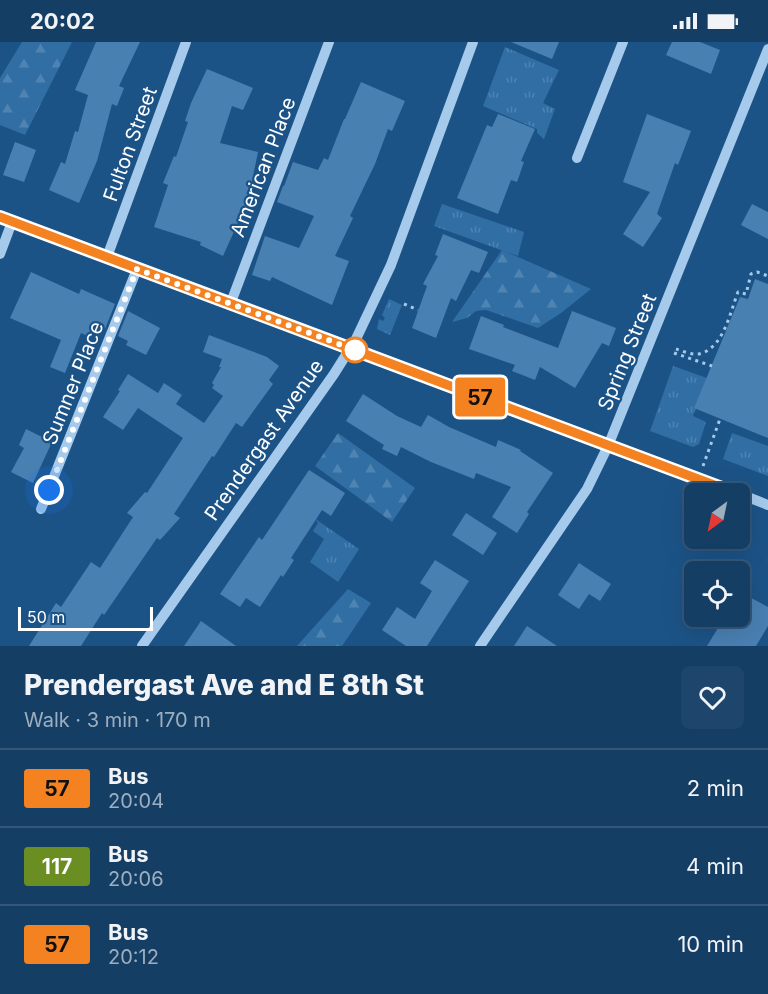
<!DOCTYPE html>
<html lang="en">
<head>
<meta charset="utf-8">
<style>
	body { margin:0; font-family:Inter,sans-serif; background:#1e456b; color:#f1f3f6; height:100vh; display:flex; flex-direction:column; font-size:22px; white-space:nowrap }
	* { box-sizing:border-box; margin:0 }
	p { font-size:20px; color:#9daebf }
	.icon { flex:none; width:33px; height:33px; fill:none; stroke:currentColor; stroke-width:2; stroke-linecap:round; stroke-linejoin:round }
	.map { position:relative; height:604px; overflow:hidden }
	.sheet { display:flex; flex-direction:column; background:#153e65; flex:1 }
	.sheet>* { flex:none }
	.badge { padding:0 12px; border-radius:4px; font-size:21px; line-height:39px }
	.needle { width:39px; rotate:213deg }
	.controls { position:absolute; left:684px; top:441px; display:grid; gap:12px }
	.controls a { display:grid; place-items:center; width:66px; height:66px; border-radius:9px; background:#153e65; box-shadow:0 6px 24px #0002,0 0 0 2px #345779; font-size:30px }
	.scale { position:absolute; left:18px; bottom:15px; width:135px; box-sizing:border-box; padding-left:6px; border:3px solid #fff; border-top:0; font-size:16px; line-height:21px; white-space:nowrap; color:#fff; -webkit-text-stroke:4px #1c5387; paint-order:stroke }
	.you { position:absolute; width:30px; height:30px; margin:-15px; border:4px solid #fff; border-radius:50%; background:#1a73e8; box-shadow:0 0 0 9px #1a73e833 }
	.map>.badge { position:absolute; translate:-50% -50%; box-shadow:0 0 0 3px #fff }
	.round { display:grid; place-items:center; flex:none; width:63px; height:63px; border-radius:9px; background:#1e456b }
	.headline { display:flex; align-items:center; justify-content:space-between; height:102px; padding:0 24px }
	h1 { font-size:28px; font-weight:800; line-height:45px }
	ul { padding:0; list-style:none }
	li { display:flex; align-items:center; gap:18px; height:78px; padding:0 24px; border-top:2px solid #345779 }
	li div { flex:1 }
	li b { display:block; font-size:22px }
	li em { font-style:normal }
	li .badge { min-width:66px; font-weight:700; text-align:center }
	.status { display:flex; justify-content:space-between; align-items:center; height:42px; padding:0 30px; background:#153e65; direction:ltr }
	.status svg { height:16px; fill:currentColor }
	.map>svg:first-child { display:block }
	.grass { fill:url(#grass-tufts) }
	.forest { fill:url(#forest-firs) }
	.building { fill:#4980b2 }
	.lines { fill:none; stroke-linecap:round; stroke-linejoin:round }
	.path { stroke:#a5caeb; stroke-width:3; stroke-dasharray:3 4.5; stroke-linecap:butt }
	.minor { stroke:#a5caeb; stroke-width:10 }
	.line-casing { stroke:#fff; stroke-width:14 }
	.line { stroke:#f58220; stroke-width:9 }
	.walk { stroke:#fff; stroke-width:6; stroke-dasharray:0 10.8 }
	.stop-dot { fill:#fff; stroke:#f58220; stroke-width:3 }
	.labels { text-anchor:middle; stroke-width:4.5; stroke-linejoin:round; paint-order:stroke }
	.street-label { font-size:20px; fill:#fff; stroke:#1c5387 }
</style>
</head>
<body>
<div class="status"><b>20:02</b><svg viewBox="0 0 49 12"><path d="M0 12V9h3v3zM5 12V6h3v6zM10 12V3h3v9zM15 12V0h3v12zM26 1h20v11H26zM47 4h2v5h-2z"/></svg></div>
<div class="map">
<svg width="768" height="604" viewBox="0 0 768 604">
	<defs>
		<pattern id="grass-tufts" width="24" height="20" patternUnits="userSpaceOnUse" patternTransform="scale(1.5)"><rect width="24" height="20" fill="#306ea4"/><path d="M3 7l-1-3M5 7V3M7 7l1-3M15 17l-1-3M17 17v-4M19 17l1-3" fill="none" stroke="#4f84b2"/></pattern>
		<pattern id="forest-firs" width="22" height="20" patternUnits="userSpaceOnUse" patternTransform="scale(1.5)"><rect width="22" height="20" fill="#306ea4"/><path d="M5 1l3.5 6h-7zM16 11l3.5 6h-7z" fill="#4f84b2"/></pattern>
	</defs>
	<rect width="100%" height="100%" fill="#1c5387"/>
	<!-- grass -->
	<g class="grass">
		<path d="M505,5L559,28L543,61L555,67L544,97L537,91V87L483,64Z"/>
		<path d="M442,162L524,190L518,214L434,184Z"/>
		<path d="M389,257L402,263L390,293L377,287L379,277L383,279L385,276L382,273Z"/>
		<path d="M673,324L707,336L693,374L706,380L699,402L693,405L650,389Z"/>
		<path d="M732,391L768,404V434L723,417Z"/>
		<path d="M314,476L359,507L338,540L310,520L324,497L313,489L318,481Z"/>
	</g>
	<!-- forest -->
	<g class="forest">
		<path d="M22,0H72L25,93L0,83V36Z"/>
		<path d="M502,208L591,247L561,271L538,286L486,268L476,269L467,276L452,280Z"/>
		<path d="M338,391L415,446L392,480L315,424Z"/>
		<path d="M348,547L371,561L342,604H297Z"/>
	</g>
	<!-- building -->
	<g class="building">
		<path d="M96,0H140L119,44L124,46L117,64L112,62L97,119L79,161L49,148L61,120L65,122L75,89L78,90L88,53L75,48Z"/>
		<path d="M511,0H559L552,17Z"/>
		<path d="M672,0H700L720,8L711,32L666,13Z"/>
		<path d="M207,27L253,46L243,68L232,64L220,101L258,110L251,144L254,145L223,214L200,203L201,200L154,185L168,143L163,141L174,114L176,115L188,80L185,79L191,61Z"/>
		<path d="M361,40L405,59L392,89L388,87L375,122L350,174L353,176L335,214L349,219L332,263L272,235L270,239L252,233L265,194L299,206L314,174L277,160L283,144H284L293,120L318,128L324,116L328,118L344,77H345Z"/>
		<path d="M498,72L535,87L521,119L524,120L517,140L511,138L498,172L457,156L487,83L492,85Z"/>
		<path d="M647,72L691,89L678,123L675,121L657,172L662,176L643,205L623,192L650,150L623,140Z"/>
		<path d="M15,100L36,108L24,140L3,133Z"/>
		<path d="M752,162L768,170V197L741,183Z"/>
		<path d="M443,192L488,210L479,231L471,228L456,259L451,256L436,296L412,286L427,244L423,242L438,214L435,213Z"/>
		<path d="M31,230L79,252L81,247L115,262L105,287L96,282L90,295L81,291L65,331L50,325L61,298L10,276Z"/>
		<path d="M755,237L768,242V396L694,366L740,255L748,257Z"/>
		<path d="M128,269L160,286L146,313L126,303L128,299L118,294Z"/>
		<path d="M572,269L616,286L609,304L602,301L575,346L540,325L535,338L512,329L515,323L469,307L481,274L504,283L503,285L558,306Z"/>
		<path d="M209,293L267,315L279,324L269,338L273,342L242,385L236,381L214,415L212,414L174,472L180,476L160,498L157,496L104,573L102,571L81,604H29L56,561L61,565L91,520L100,526L133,475L127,471L145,450L147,451L183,396L138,366L123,388L103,375L120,349L118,348L128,332L158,351L164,341L182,353L176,362L204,381L223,354L212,346L214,343L212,341L221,325H219L222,317L203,310Z"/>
		<path d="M363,352L397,374L421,385L428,373L449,385L496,405L498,398L521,408L520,409L553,431L527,470L529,472L517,491L492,475L511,445L476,431L474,437L431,420L401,405L397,414L382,407L384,403L346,379Z"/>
		<path d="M26,387L52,400L33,441L11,430L24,406L19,403Z"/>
		<path d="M309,428L345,451L331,474L322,468L291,516L294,518L283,535L281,533L260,565L246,556L240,565L220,552L259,495L262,498Z"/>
		<path d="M466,471L497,491L483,513L452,493Z"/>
		<path d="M435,518L469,539L427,604H406L382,588L397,565L415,577L432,549L420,541Z"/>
		<path d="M579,521L611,542L600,559L589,552L579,567L558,553Z"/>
		<path d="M740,550L768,565V584L756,604H707L718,586L700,574H740Z"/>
		<path d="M201,579L236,604H184Z"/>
		<path d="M527,584L557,604H514Z"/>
	</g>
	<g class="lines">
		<!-- path -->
		<g class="path">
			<path d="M404,262L418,268"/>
			<path d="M676,307C683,309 691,313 699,312C724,306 730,270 738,250L746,252L751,232L757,230L768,234"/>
			<path d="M674,311L712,324"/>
			<path d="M703,424L720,377"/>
		</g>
		<!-- minor -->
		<g class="minor">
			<path d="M577,116L623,0"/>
			<path d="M0,175L738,452"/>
			<path d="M0,212L12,180"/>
			<path d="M107,215L186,0"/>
			<path d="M230,263L329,0"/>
			<path d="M740,452L768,463"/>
			<path d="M41,467L137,227"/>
			<path d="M142,604L334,332L356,297L391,223L473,0"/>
			<path d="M480,604L587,447L608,404L768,7"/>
		</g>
	</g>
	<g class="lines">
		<defs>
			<path id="line" d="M0,175L738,452"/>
		</defs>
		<!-- line casing -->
		<use href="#line" class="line-casing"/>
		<!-- line -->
		<use href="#line" class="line"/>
		<!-- walk -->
		<path class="walk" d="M49,448L137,227L355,308"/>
	</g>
	<!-- markers -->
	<circle class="stop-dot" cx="355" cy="308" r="12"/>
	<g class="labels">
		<!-- street labels -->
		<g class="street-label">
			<text transform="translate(130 102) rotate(-70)" y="7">Fulton Street</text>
			<text transform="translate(263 125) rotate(-69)" y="7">American Place</text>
			<text transform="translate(627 310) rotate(-68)" y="7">Spring Street</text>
			<text transform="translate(73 341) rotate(-68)" y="7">Sumner Place</text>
			<text transform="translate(264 398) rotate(-55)" y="7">Prendergast Avenue</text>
		</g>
	</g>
</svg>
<div class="controls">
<a><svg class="needle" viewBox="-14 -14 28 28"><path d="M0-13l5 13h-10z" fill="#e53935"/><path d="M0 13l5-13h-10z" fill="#9daebf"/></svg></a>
<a><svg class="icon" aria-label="locate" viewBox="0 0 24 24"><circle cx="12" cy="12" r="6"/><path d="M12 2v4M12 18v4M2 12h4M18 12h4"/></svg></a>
</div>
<div class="scale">50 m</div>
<div class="you" style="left:49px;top:448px"></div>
<b class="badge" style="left:480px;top:355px;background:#f58220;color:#111">57</b>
</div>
<section class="sheet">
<div class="headline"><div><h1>Prendergast Ave and E 8th St</h1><p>Walk · 3 min · 170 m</p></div><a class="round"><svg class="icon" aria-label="heart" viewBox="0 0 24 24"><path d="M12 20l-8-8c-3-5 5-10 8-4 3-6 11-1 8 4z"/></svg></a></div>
<ul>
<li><span class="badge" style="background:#f58220;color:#111">57</span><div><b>Bus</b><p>20:04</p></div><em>2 min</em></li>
<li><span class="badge" style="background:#6b8e23;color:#fff">117</span><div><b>Bus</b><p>20:06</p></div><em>4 min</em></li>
<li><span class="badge" style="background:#f58220;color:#111">57</span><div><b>Bus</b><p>20:12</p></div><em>10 min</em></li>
</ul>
</section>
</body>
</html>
